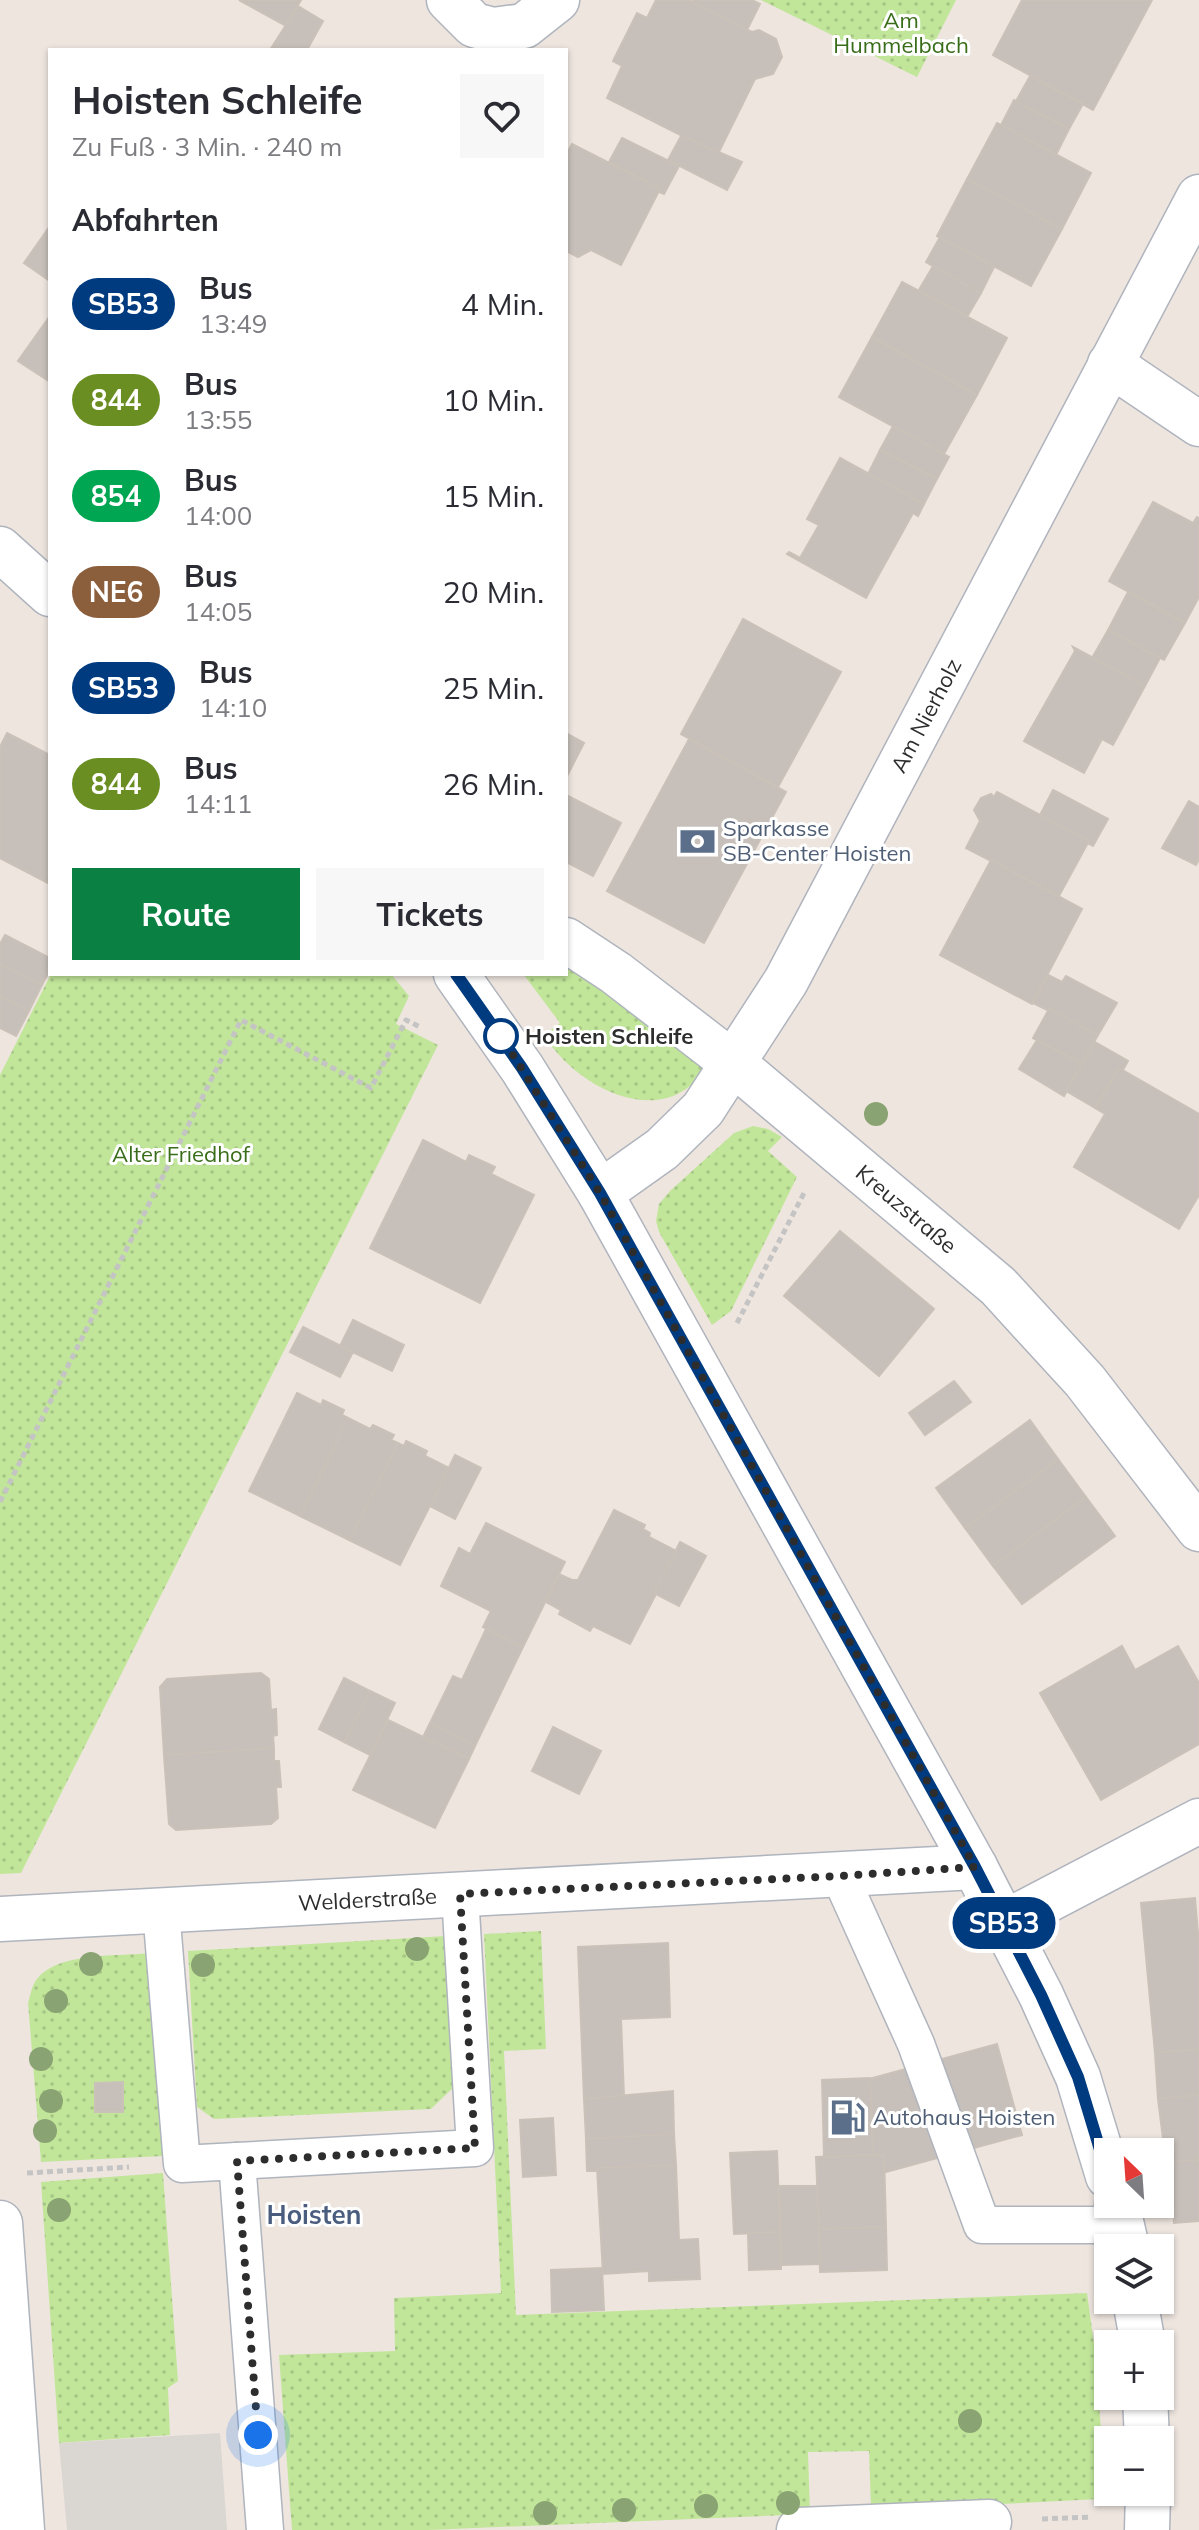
<!DOCTYPE html>
<html lang="de">
<head>
<meta charset="utf-8">
<style>
	body { margin:0; font-family:Mulish,sans-serif; background:#f7f7f7; color:#2b2b33; height:100vh; display:flex; flex-direction:column; font-size:30px; white-space:nowrap }
	* { box-sizing:border-box; margin:0 }
	p { font-size:26px; color:#7c7c81 }
	.icon { flex:none; width:44px; height:44px; fill:none; stroke:currentColor; stroke-width:2; stroke-linecap:round; stroke-linejoin:round }
	.map { position:relative; flex:1; overflow:hidden }
	.details { position:absolute; left:48px; top:48px; width:520px; height:928px; display:flex; flex-direction:column; background:#fff; border-radius:0px; box-shadow:0 2px 6px #0004 }
	.details>* { flex:none }
	.badge { padding:0 16px; border-radius:26px; font-size:28px; line-height:52px }
	.needle { width:52px; rotate:335deg }
	.fabs { position:absolute; left:1094px; top:2138px; display:grid; gap:16px }
	.fabs a { display:grid; place-items:center; width:80px; height:80px; border-radius:0px; background:#fff; box-shadow:0 2px 6px #0004; font-size:40px }
	.you { position:absolute; width:40px; height:40px; margin:-20px; border:6px solid #fff; border-radius:50%; background:#1a73e8; box-shadow:0 0 0 12px #1a73e833 }
	.map>.badge { position:absolute; translate:-50% -50%; box-shadow:0 0 0 4px #fff }
	h2 { padding:0 24px; font-size:30px; line-height:72px }
	.round { display:grid; place-items:center; flex:none; width:84px; height:84px; border-radius:0px; background:#f7f7f7 }
	.head { display:flex; align-items:center; justify-content:space-between; height:136px; padding:0 24px }
	h1 { font-size:38px; font-weight:700; line-height:60px }
	.button { display:flex; gap:16px; margin-top:auto; padding:16px 24px }
	.button a { flex:1; height:92px; border-radius:0px; background:#0b8043; color:#fff; font-size:32px; font-weight:700; line-height:92px; text-align:center }
	.button a+a { background:#f7f7f7; color:#2b2b33 }
	ul { padding:0; list-style:none }
	li { display:flex; align-items:center; gap:24px; height:96px; padding:0 24px }
	li div { flex:1 }
	li b { display:block; font-size:30px }
	li em { font-style:normal }
	li .badge { min-width:88px; font-weight:700; text-align:center }
	.map>svg:first-child { display:block }
	.grass { fill:url(#grass-dots) }
	.plaza { fill:#dad6d2 }
	.building { fill:#c7c0ba; stroke:#cac1b8; stroke-width:2 }
	.lines { fill:none; stroke-linecap:round; stroke-linejoin:round }
	.service-casing { stroke:#afb4bd; stroke-width:39 }
	.minor-casing { stroke:#afb4bd; stroke-width:47 }
	.secondary-casing { stroke:#afb4bd; stroke-width:47 }
	.path { stroke:#c4c4c4; stroke-width:5; stroke-dasharray:6 4; stroke-linecap:butt }
	.service { stroke:#fff; stroke-width:36 }
	.minor { stroke:#fff; stroke-width:44 }
	.secondary { stroke:#fff; stroke-width:44 }
	.tree { fill:#8aa372 }
	.line-casing { stroke:#fff; stroke-width:18 }
	.line { stroke:#003b80; stroke-width:12 }
	.walk { stroke:#2d2d2d; stroke-width:8; stroke-dasharray:0 14.4 }
	.stop-dot { fill:#fff; stroke:#003b80; stroke-width:4 }
	.labels { text-anchor:middle; stroke-width:6; stroke-linejoin:round; paint-order:stroke }
	.park-label { font-size:22px; fill:#396d19; stroke:#fff }
	.street-label { font-size:22px; fill:#2d2d2d; stroke:#fff }
	.service-label { font-size:22px; fill:#4e5e75; stroke:#fff; text-anchor:start }
	.stop-label { font-size:22px; font-weight:bold; fill:#2d2d2d; stroke:#fff; text-anchor:start }
	.quarter-label { font-size:26px; font-weight:bold; fill:#4b5d7f; stroke:#fff }
</style>
</head>
<body>
<div class="map">
<svg width="1199" height="2530" viewBox="0 0 1199 2530">
	<defs>
		<pattern id="grass-dots" width="8" height="8" patternUnits="userSpaceOnUse" patternTransform="scale(2)"><rect width="8" height="8" fill="#c1e69a"/><path d="M2 2h.1M6 6h.1" fill="none" stroke="#a6c685" stroke-width="1.8" stroke-linecap="round"/></pattern>
	</defs>
	<rect width="100%" height="100%" fill="#eee5df"/>
	<!-- grass -->
	<g class="grass">
		<path d="M761,0H956L917,77Z"/>
		<path d="M566,963L711,1063C700,1078 686,1093 667,1098C621,1110 567,1073 544,1035L560,1023L524,975L566,974Z"/>
		<path d="M51,974H391L409,996L396,1024L438,1045L21,1873L0,1874V1075Z"/>
		<path d="M753,1126L768,1129L782,1137L768,1151L797,1177L731,1311L712,1325L659,1232L656,1221L659,1204L670,1191L734,1133Z"/>
		<path d="M541,1931L546,2049L504,2051L516,2315L1087,2293L1095,2351L1101,2430L1099,2499L1001,2504L871,2507L869,2451L808,2452L810,2514L429,2530H292L279,2355L395,2351L394,2298L501,2293L484,1934Z"/>
		<path d="M446,1936L454,2087L431,2109L214,2119L197,2107L188,1951Z"/>
		<path d="M149,1953L163,2156L41,2162L28,2003C30,1997 31,1989 34,1984C51,1951 117,1957 149,1953Z"/>
		<path d="M163,2173L178,2381L168,2388L170,2435L59,2443L41,2182Z"/>
	</g>
	<!-- plaza -->
	<path class="plaza" d="M220,2433L227,2530H67L59,2443Z"/>
	<!-- building -->
	<g class="building">
		<path d="M239,0H301L286,26Z"/>
		<path d="M656,0H688L752,32L759,30L776,39L782,57L773,74L755,79L718,154L607,98L622,66L613,61L637,13L647,18Z"/>
		<path d="M693,0H752L760,4L747,30L692,2Z"/>
		<path d="M1022,0H1152L1093,110L993,55Z"/>
		<path d="M298,6L323,21L307,50H270Z"/>
		<path d="M1030,76L1083,104L1069,129L1016,101Z"/>
		<path d="M1014,100L1069,129L1056,155L1001,125Z"/>
		<path d="M997,123L1091,173L1062,229L967,179Z"/>
		<path d="M681,136L742,162L727,190L668,160Z"/>
		<path d="M622,138L679,166L664,194L659,192L660,189L609,162Z"/>
		<path d="M572,144L660,189L621,265L591,250L578,257L566,251V155Z"/>
		<path d="M967,179L1062,229L1031,286L937,236Z"/>
		<path d="M50,226V281L24,263Z"/>
		<path d="M940,237L994,267L981,293L926,262Z"/>
		<path d="M933,266L981,293L967,317L919,290Z"/>
		<path d="M902,282L1007,338L977,395L872,337Z"/>
		<path d="M50,316V382L18,361Z"/>
		<path d="M872,337L977,395L944,454L839,397Z"/>
		<path d="M893,426L949,457L937,479L880,450Z"/>
		<path d="M880,450L937,479L924,504L868,474Z"/>
		<path d="M840,458L924,504L918,516L913,513L866,598L787,554L789,552L800,558L819,525L807,519Z"/>
		<path d="M1153,502L1193,523L1197,517L1199,518V597L1185,623L1109,581Z"/>
		<path d="M1128,592L1185,623L1164,660L1108,630Z"/>
		<path d="M743,619L841,672L778,787L681,734Z"/>
		<path d="M1108,630L1160,658L1145,686L1092,658Z"/>
		<path d="M1073,647L1145,686L1113,745L1102,739L1084,773L1024,741L1075,651Z"/>
		<path d="M7,733L50,755V884L0,858V747Z"/>
		<path d="M566,733L584,743L566,778Z"/>
		<path d="M689,739L786,792L704,943L607,891Z"/>
		<path d="M1053,790L1108,819L1093,846L1087,843L1089,841L1040,815Z"/>
		<path d="M997,792L1089,841L1059,896L966,848L980,821L974,810L981,798L991,794L994,797Z"/>
		<path d="M566,795L621,823L593,876L566,862Z"/>
		<path d="M1189,801L1199,807V859L1196,865L1162,848Z"/>
		<path d="M991,860L1082,909L1032,1004L940,955Z"/>
		<path d="M5,935L50,958V970L42,985L0,964V944Z"/>
		<path d="M0,964L42,985L29,1011L0,996Z"/>
		<path d="M1048,975L1062,982L1066,976L1117,1003L1098,1035L1033,1003Z"/>
		<path d="M0,996L29,1011L16,1036L0,1028Z"/>
		<path d="M1049,1009L1098,1035L1082,1064L1033,1038Z"/>
		<path d="M1037,1040L1082,1064L1064,1096L1019,1069Z"/>
		<path d="M1095,1042L1128,1061L1123,1070L1119,1068L1095,1108L1066,1091Z"/>
		<path d="M1119,1068L1199,1114V1195L1179,1229L1074,1167L1105,1114L1095,1108Z"/>
		<path d="M423,1140L466,1162L469,1155L495,1167L491,1174L534,1195L480,1303L370,1248Z"/>
		<path d="M840,1231L934,1309L879,1376L784,1296Z"/>
		<path d="M353,1320L404,1345L392,1371L340,1346Z"/>
		<path d="M303,1327L353,1352L340,1377L290,1352Z"/>
		<path d="M954,1381L971,1402L925,1435L909,1413Z"/>
		<path d="M297,1393L321,1405L323,1400L344,1410L342,1415L348,1418L300,1516L249,1491Z"/>
		<path d="M348,1418L370,1429L373,1425L394,1435L391,1440L398,1443L349,1540L300,1516Z"/>
		<path d="M1030,1420L1058,1459L965,1528L936,1488Z"/>
		<path d="M406,1441L427,1451L425,1456L449,1468L400,1565L349,1540L398,1443L404,1446Z"/>
		<path d="M455,1455L481,1468L455,1519L430,1506Z"/>
		<path d="M1058,1459L1086,1497L993,1566L965,1528Z"/>
		<path d="M1086,1497L1115,1536L1022,1604L993,1566Z"/>
		<path d="M614,1510L645,1525L643,1529L650,1533L649,1537L678,1552L630,1644L593,1626L590,1631L559,1614L561,1610L546,1602L559,1574L572,1580H578Z"/>
		<path d="M486,1523L565,1562L523,1647L483,1627L491,1611L441,1586L459,1548L470,1554Z"/>
		<path d="M680,1542L706,1556L679,1606L654,1593Z"/>
		<path d="M486,1629L523,1647L475,1746L430,1723L453,1676L462,1680Z"/>
		<path d="M1122,1646L1135,1670L1178,1646L1199,1683V1744L1101,1800L1040,1693Z"/>
		<path d="M261,1673L269,1679L271,1710L276,1709L277,1735L273,1736L274,1748L164,1755L160,1687L167,1679Z"/>
		<path d="M344,1678L370,1691L344,1742L319,1729Z"/>
		<path d="M370,1691L395,1703L370,1755L344,1742Z"/>
		<path d="M388,1720L469,1759L435,1828L353,1790Z"/>
		<path d="M430,1723L475,1746L469,1759L423,1737Z"/>
		<path d="M553,1727L601,1751L579,1794L532,1771Z"/>
		<path d="M274,1748V1761H279L281,1787H276L278,1818L271,1824L176,1830L169,1824L164,1755Z"/>
		<path d="M1195,1898L1199,1945V2049L1155,2053L1141,1903Z"/>
		<path d="M668,1943L670,2017L621,2019L624,2097L584,2099L578,1947Z"/>
		<path d="M997,2044L1022,2135L875,2175L851,2084Z"/>
		<path d="M1199,2049V2095L1158,2099L1155,2053Z"/>
		<path d="M870,2078L873,2155L824,2157L822,2080Z"/>
		<path d="M123,2082V2112H95V2083Z"/>
		<path d="M673,2091L674,2134L586,2139L584,2099Z"/>
		<path d="M1199,2095V2160L1166,2162L1158,2099Z"/>
		<path d="M553,2118L556,2175L523,2177L520,2120Z"/>
		<path d="M674,2134L676,2165L597,2168L598,2171H587L586,2139Z"/>
		<path d="M777,2151L780,2232L734,2234L730,2153Z"/>
		<path d="M884,2155L886,2227L819,2229L816,2157Z"/>
		<path d="M1199,2160V2221L1174,2223L1168,2162Z"/>
		<path d="M676,2165L679,2240L698,2239L700,2279L649,2281V2271L603,2274L597,2168Z"/>
		<path d="M779,2186H817L820,2264L782,2265Z"/>
		<path d="M886,2227L887,2270L820,2272L819,2229Z"/>
		<path d="M780,2232L781,2269L749,2270L748,2233Z"/>
		<path d="M602,2268L604,2310L552,2312L551,2270Z"/>
	</g>
	<g class="lines">
		<defs>
			<g id="service">
				<path d="M840,1876L916,2044L982,2225H1123"/>
				<path d="M161,1910L182,2164L237,2161L265,2530"/>
				<path d="M237,2161L475,2148L460,1894"/>
			</g>
			<g id="minor">
				<path d="M449,0L474,25L493,30L524,26L557,0"/>
				<path d="M1110,364L1199,424"/>
				<path id="s1" d="M566,940L616,973L734,1064L998,1286L1085,1381L1199,1529"/>
				<path id="s2" d="M600,1193L662,1149L703,1109L786,981L1199,197"/>
				<path id="s3" d="M0,1919L975,1867"/>
				<path d="M1004,1923L1199,1821"/>
				<path d="M0,2223L22,2530"/>
				<path d="M799,2530L989,2522"/>
			</g>
			<g id="secondary">
				<path d="M0,549L50,594"/>
				<path d="M456,974L522,1068L600,1193L975,1867L1041,1995L1078,2077L1108,2176"/>
				<path d="M1117,2204L1127,2248"/>
				<path d="M1135,2300L1143,2344"/>
				<path d="M1145,2396L1147,2440"/>
				<path d="M1147,2530L1148,2492"/>
			</g>
		</defs>
		<!-- service casing -->
		<use href="#service" class="service-casing"/>
		<!-- minor casing -->
		<use href="#minor" class="minor-casing"/>
		<!-- secondary casing -->
		<use href="#secondary" class="secondary-casing"/>
		<!-- path -->
		<g class="path">
			<path d="M737,1323L804,1193"/>
			<path d="M0,1502L241,1020L371,1088L406,1020L422,1028"/>
			<path d="M27,2173L129,2167"/>
			<path d="M1042,2519L1092,2517"/>
		</g>
		<!-- service -->
		<use href="#service" class="service"/>
		<!-- minor -->
		<use href="#minor" class="minor"/>
		<!-- secondary -->
		<use href="#secondary" class="secondary"/>
	</g>
	<!-- trees -->
	<g class="tree">
		<circle cx="876" cy="1114" r="12"/>
		<circle cx="417" cy="1949" r="12"/>
		<circle cx="91" cy="1964" r="12"/>
		<circle cx="203" cy="1965" r="12"/>
		<circle cx="56" cy="2001" r="12"/>
		<circle cx="41" cy="2059" r="12"/>
		<circle cx="51" cy="2101" r="12"/>
		<circle cx="45" cy="2131" r="12"/>
		<circle cx="59" cy="2210" r="12"/>
		<circle cx="970" cy="2421" r="12"/>
		<circle cx="788" cy="2503" r="12"/>
		<circle cx="706" cy="2506" r="12"/>
		<circle cx="624" cy="2510" r="12"/>
		<circle cx="545" cy="2513" r="12"/>
	</g>
	<g class="lines">
		<defs>
			<path id="line" d="M456,974L522,1068L600,1193L975,1867L1041,1995L1078,2077L1108,2176"/>
		</defs>
		<!-- line casing -->
		<use href="#line" class="line-casing"/>
		<!-- line -->
		<use href="#line" class="line"/>
		<!-- walk -->
		<path class="walk" d="M258,2435L237,2161L475,2148L460,1894L840,1876L975,1867L600,1193L501,1036"/>
	</g>
	<!-- icons -->
	<defs>
		<symbol id="bank-bare" viewBox="-9 -9 18 18"><path d="M-6-4H6V4H-6ZM0-2.3a2.3 2.3 0 1 0 0 4.6a2.3 2.3 0 1 0 0-4.6Z" fill="#5c6f8a" stroke="#fff" stroke-width="2.5" paint-order="stroke"/></symbol>
		<symbol id="fuel-bare" viewBox="-9 -9 18 18"><path d="M-5.5-6h7V0h2V4h1.3V-2.5L3-4.5l.8-.8L6-3V5H2.5V1h-1V6h-7ZM-4.2-4.7v3.2H.2V-4.7Z" fill="#5c6f8a" stroke="#fff" stroke-width="2.5" paint-order="stroke"/></symbol>
	</defs>
	<g fill-rule="evenodd">
		<use href="#bank-bare" x="672" y="816" width="51" height="51"/>
		<use href="#fuel-bare" x="822" y="2092" width="51" height="51"/>
	</g>
	<!-- markers -->
	<circle class="stop-dot" cx="501" cy="1036" r="16"/>
	<g class="labels">
		<!-- park labels -->
		<g class="park-label">
			<text x="901" y="28">Am<tspan x="901" dy="25">Hummelbach</tspan></text>
			<text x="181" y="1162">Alter Friedhof</text>
		</g>
		<!-- street labels -->
		<g class="street-label">
			<text dy="8" stroke="none"><textPath href="#s2" startOffset="586">Am Nierholz</textPath></text>
			<text dy="8" stroke="none"><textPath href="#s1" startOffset="434">Kreuzstraße</textPath></text>
			<text dy="8" stroke="none"><textPath href="#s3" startOffset="368">Welderstraße</textPath></text>
		</g>
		<!-- service labels -->
		<g class="service-label">
			<text x="723" y="836">Sparkasse<tspan x="723" dy="25">SB-Center Hoisten</tspan></text>
			<text x="873" y="2125">Autohaus Hoisten</text>
		</g>
		<!-- stop labels -->
		<g class="stop-label">
			<text x="525" y="1044">Hoisten Schleife</text>
		</g>
		<!-- quarter labels -->
		<g class="quarter-label">
			<text x="314" y="2224">Hoisten</text>
		</g>
	</g>
</svg>
<div class="fabs">
<a><svg class="needle" viewBox="-14 -14 28 28"><path d="M0-13l5 13h-10z" fill="#e53935"/><path d="M0 13l5-13h-10z" fill="#7c7c81"/></svg></a>
<a><svg class="icon" aria-label="layers" viewBox="0 0 24 24"><path d="M12 4l9 5-9 5-9-5zM3 14l9 5 9-5"/></svg></a>
<a>+</a>
<a>−</a>
</div>
<div class="you" style="left:258px;top:2435px"></div>
<b class="badge" style="left:1004px;top:1923px;background:#003b80;color:#fff">SB53</b>
<section class="details">
<div class="head"><div><h1>Hoisten Schleife</h1><p>Zu Fuß · 3 Min. · 240 m</p></div><a class="round"><svg class="icon" aria-label="heart" viewBox="0 0 24 24"><path d="M12 20l-8-8c-3-5 5-10 8-4 3-6 11-1 8 4z"/></svg></a></div>
<h2>Abfahrten</h2>
<ul>
<li><span class="badge" style="background:#003b80;color:#fff">SB53</span><div><b>Bus</b><p>13:49</p></div><em>4 Min.</em></li>
<li><span class="badge" style="background:#6b8e23;color:#fff">844</span><div><b>Bus</b><p>13:55</p></div><em>10 Min.</em></li>
<li><span class="badge" style="background:#00a651;color:#fff">854</span><div><b>Bus</b><p>14:00</p></div><em>15 Min.</em></li>
<li><span class="badge" style="background:#8b5e3c;color:#fff">NE6</span><div><b>Bus</b><p>14:05</p></div><em>20 Min.</em></li>
<li><span class="badge" style="background:#003b80;color:#fff">SB53</span><div><b>Bus</b><p>14:10</p></div><em>25 Min.</em></li>
<li><span class="badge" style="background:#6b8e23;color:#fff">844</span><div><b>Bus</b><p>14:11</p></div><em>26 Min.</em></li>
</ul>
<div class="button"><a>Route</a><a>Tickets</a></div>
</section>
</div>
</body>
</html>
